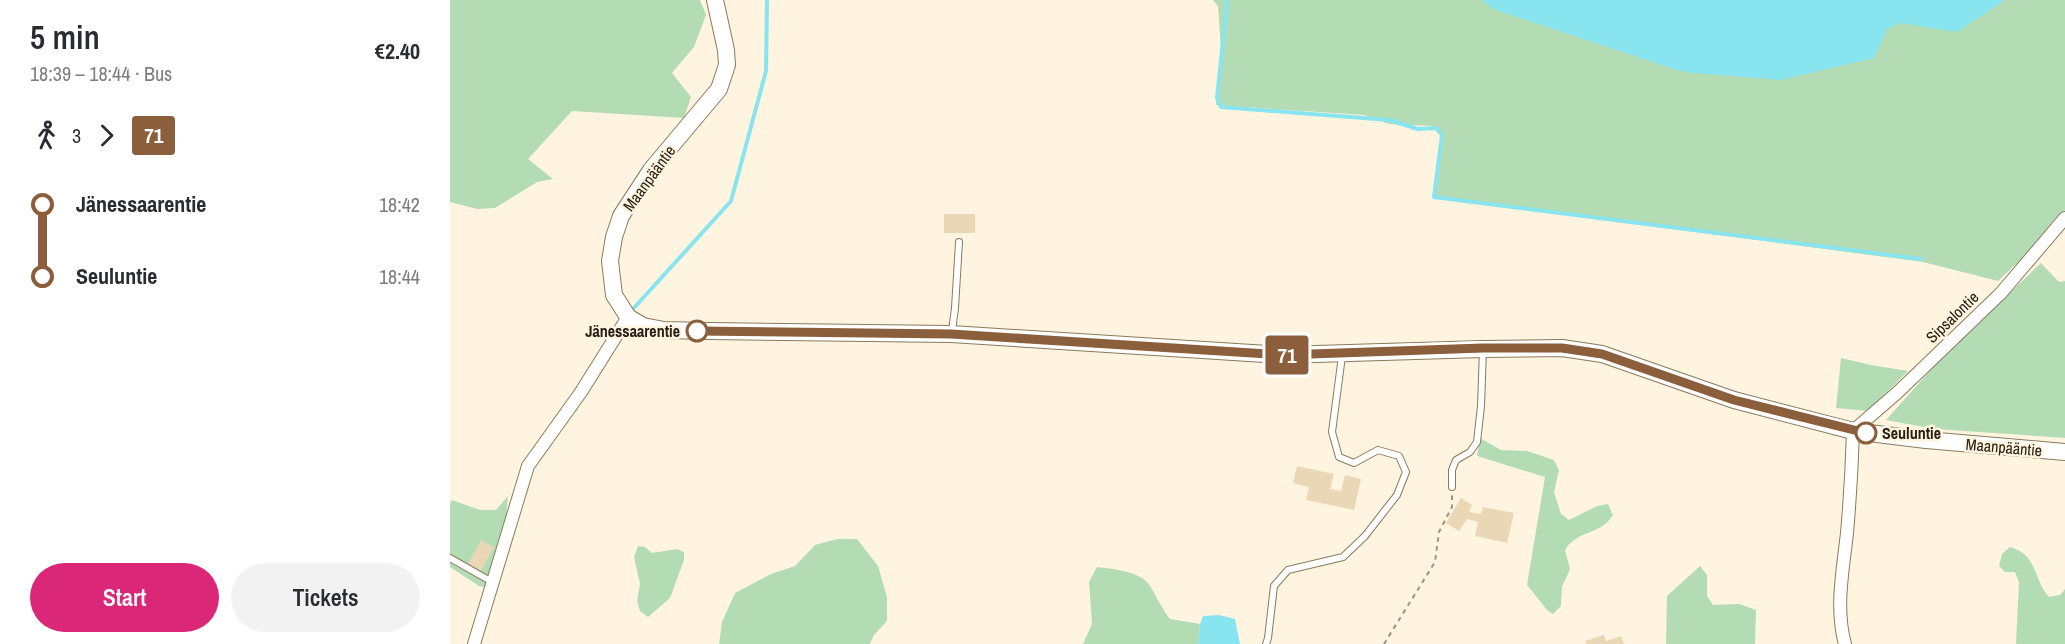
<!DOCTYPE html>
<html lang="en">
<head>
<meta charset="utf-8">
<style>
	body { margin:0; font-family:"Archivo Narrow",sans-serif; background:#f2f2f3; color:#2b2b33; height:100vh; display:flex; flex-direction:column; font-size:22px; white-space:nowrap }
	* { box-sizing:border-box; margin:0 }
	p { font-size:20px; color:#7c7c81 }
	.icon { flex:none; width:33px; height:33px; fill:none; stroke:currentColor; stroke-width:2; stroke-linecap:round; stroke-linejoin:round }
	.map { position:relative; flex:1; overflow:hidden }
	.sheet { display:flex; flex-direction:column; background:#fff; width:450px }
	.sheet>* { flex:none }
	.badge { padding:0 12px; border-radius:4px; font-size:21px; line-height:39px }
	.map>.badge { position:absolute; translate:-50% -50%; box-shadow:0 0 0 3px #fff }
	.legs { display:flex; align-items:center; gap:9px; height:66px; padding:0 30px; font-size:20px }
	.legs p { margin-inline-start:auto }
	.headline { display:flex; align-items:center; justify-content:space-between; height:102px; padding:0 30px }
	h1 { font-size:33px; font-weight:600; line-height:45px }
	.action { display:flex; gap:12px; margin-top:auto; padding:12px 30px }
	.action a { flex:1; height:69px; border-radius:36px; background:#db2777; color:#fff; font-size:24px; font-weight:600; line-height:69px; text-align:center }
	.action a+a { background:#f2f2f3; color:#2b2b33 }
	ul { padding:0 30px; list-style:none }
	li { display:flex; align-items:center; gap:21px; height:72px; font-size:22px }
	li i { display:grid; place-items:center; width:9px; height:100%; margin:0 8px; background:currentColor }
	li i::after { content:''; width:15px; height:15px; margin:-8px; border:4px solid; border-radius:50%; background:#fff }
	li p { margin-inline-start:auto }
	li:first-child i { background:linear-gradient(#0000 50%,currentColor 0) }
	li:last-child i { background:linear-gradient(currentColor 50%,#0000 0) }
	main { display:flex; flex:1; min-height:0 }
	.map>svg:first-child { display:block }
	.green { fill:#b3dcb5 }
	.water { fill:#88e4ef }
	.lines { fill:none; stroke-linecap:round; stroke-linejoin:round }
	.stream { stroke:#88e4ef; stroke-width:4 }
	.building { fill:#e9d7b6 }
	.lane-casing { stroke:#8a7a5c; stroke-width:8 }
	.street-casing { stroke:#8a7a5c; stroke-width:14 }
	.secondary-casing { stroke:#8a7a5c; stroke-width:18 }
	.path { stroke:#9b9281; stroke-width:2; stroke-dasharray:4.5 4.5; stroke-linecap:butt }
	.lane { stroke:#fff; stroke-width:6 }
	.street { stroke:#fff; stroke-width:12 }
	.secondary { stroke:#fff; stroke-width:16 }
	.line-1-casing { stroke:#fff; stroke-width:14 }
	.line-1 { stroke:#8b5e3c; stroke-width:9 }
	.stop-1-dot { fill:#fff; stroke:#8b5e3c; stroke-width:3 }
	.labels { text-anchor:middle; stroke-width:5; stroke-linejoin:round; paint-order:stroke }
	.street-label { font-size:16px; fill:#282115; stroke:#fff4e0 }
	.stop-label { font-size:16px; font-weight:bold; fill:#282115; stroke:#fff4e0; text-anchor:end }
</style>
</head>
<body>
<main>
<section class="sheet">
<div class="headline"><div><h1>5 min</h1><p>18:39 – 18:44 · Bus</p></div><b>€2.40</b></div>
<div class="legs"><svg class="icon" aria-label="walk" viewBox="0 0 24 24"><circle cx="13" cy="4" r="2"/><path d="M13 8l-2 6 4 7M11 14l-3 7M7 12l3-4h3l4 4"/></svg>3<svg class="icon" aria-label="forward" viewBox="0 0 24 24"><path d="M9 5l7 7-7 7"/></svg><b class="badge" style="background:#8b5e3c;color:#fff">71</b></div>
<ul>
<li><i style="color:#8b5e3c"></i><b>Jänessaarentie</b><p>18:42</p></li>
<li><i style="color:#8b5e3c"></i><b>Seuluntie</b><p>18:44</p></li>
</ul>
<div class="action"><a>Start</a><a>Tickets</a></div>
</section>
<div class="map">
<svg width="1615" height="644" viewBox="0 0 1615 644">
	<rect width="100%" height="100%" fill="#fff4e0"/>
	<!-- green -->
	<g class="green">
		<path d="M0,0H250L256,15L244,47L222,73L241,97L234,118L122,111L78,159L103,179L87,182L45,208L27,209L0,202Z"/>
		<path d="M763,0H1615V210L1578,253L1548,281L1473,262L984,197L992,135L983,126L939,124L914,115L766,105L771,49L768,6Z"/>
		<path d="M1591,263L1609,282L1615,281V438L1485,429L1436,420L1496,353Z"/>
		<path d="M1391,358L1421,365L1458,371L1418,411L1386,408Z"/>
		<path d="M1030,438L1051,450L1077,451L1104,460L1109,470L1104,492L1111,514L1119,520L1147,506L1158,504L1163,515C1150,536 1128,529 1115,550L1120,569L1112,587L1111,606L1103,614L1097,610L1077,585L1095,477L1027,456Z"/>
		<path d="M58,496L56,517L40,581L37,588L29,586L0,567V503L2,500L30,510H46Z"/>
		<path d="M387,539H407L428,566L437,597V621L424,635L420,644H269L272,622L285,593L321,574L345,566L365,545Z"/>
		<path d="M188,546L195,547L202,553L227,549L234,552V560L220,598L198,617L190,611L187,601L190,584L184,557Z"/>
		<path d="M1560,547C1588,555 1582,577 1599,597L1610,595L1615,589V644H1566L1569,582L1565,572H1555L1549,566L1552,554Z"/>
		<path d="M1250,566L1257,575V596L1263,605L1289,604L1306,610L1305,644H1216L1217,596Z"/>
		<path d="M647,567C663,569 691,571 700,586C707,597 712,609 720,619L750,624L748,644H633L642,624L639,582Z"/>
	</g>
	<!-- water -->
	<g class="water">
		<path d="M1031,0H1555L1507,32L1450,23L1437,29L1424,58L1331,80L1233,72L1046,10Z"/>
		<path d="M769,615L785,619L790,644H748L750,624L753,616Z"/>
	</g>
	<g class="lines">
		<!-- stream -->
		<g class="stream">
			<path d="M776,0L777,2L767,98L771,107L939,120L968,129L986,128L992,135L984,197L1471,259"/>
			<path d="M183,309L281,201L316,71L317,0"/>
		</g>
	</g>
	<!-- building -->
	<g class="building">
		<rect x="494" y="214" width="31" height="19"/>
		<path d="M847,466L884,474L880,489L891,491L895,475L911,479L904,510L856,500L859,487L843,483Z"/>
		<path d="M1011,498L1022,505L1019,512L1031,514L1033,507L1064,513L1057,543L1025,536L1028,522L1017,519L1009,531L996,523Z"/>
		<path d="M31,540L44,547L31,571L18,564Z"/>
		<path d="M1154,635L1156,641L1171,636L1174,644H1136L1135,641Z"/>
	</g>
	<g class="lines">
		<defs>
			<g id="lane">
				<path d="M502,331L505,308L509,242"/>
				<path d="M1002,487V470L1006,460L1020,452L1027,442L1031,406L1033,349"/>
				<path d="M0,558L44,583"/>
				<path d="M816,644L818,638L824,586L838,570L893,557L915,536L947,495L956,472L949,456L928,450L904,463L889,457L882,432L892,356"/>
			</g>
			<g id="street">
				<path d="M24,644L78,466L131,392L178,317"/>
				<path d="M1395,644C1385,608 1393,570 1397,533C1400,499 1402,465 1403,431L1448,392L1551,293L1615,218"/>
			</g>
			<path id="secondary" d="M265,0L276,50L277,65L269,89L201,170L171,216L164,237L160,261L164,295L178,317L193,326L214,330L260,331L501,334L832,355L1033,349L1112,348L1152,354L1284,400L1403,431L1476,440L1615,452"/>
		</defs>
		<!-- lane casing -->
		<use href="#lane" class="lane-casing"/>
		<!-- street casing -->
		<use href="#street" class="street-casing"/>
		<!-- secondary casing -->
		<use href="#secondary" class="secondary-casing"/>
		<!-- path -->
		<path class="path" d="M934,644L985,562L989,532L1002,507V494"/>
		<!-- lane -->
		<use href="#lane" class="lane"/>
		<!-- street -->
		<use href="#street" class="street"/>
		<!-- secondary -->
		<use href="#secondary" class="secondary"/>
	</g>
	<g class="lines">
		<defs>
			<path id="line-1" d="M247,331L501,334L832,355L1033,348H1112L1152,354L1284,400L1416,433"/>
		</defs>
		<!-- line-1 casing -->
		<use href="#line-1" class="line-1-casing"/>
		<!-- line-1 -->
		<use href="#line-1" class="line-1"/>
	</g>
	<!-- markers -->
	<g class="stop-1-dot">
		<circle cx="247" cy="331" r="10"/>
		<circle cx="1416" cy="433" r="10"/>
	</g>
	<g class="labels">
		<!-- street labels -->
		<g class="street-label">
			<text transform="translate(199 178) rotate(-54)" y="6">Maanpääntie</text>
			<text transform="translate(1502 317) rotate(-44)" y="6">Sipsalontie</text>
			<text transform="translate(1554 447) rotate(5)" y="6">Maanpääntie</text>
		</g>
		<!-- stop labels -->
		<g class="stop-label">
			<text x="230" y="337">Jänessaarentie</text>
			<text x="1432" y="439" text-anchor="start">Seuluntie</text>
		</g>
	</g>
</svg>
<b class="badge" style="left:837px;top:355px;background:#8b5e3c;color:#fff">71</b>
</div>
</main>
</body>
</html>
